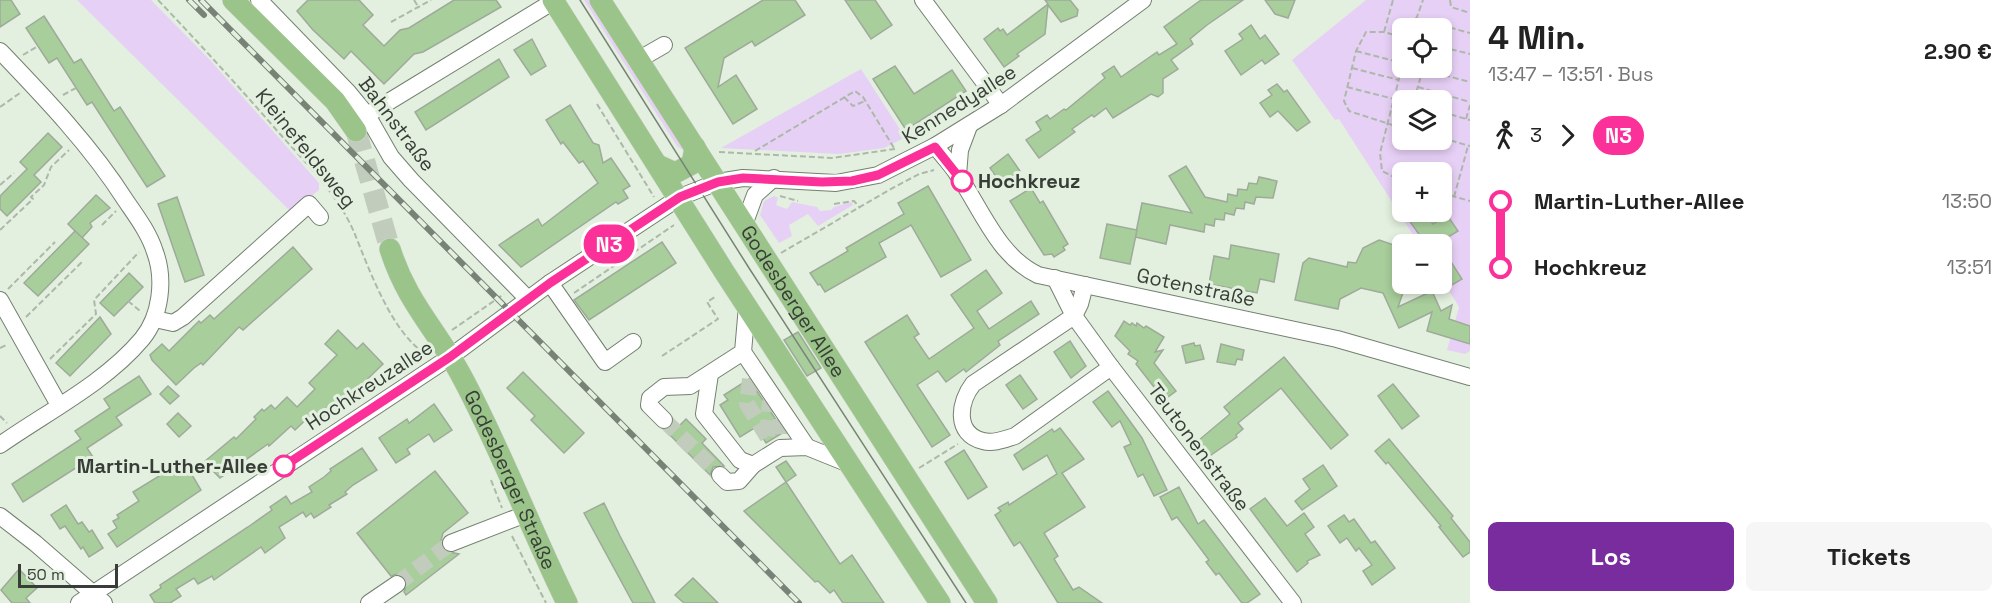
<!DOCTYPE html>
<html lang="de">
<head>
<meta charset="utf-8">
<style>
	body { margin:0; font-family:"Space Grotesk",sans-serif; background:#f6f6f6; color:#222; height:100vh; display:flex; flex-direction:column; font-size:22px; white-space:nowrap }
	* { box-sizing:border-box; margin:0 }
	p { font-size:20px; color:#767676 }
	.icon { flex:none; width:33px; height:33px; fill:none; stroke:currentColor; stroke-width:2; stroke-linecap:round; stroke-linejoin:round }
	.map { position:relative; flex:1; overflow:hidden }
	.sheet { display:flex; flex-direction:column; background:#fff; width:540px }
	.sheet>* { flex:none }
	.badge { padding:0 12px; border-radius:20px; font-size:21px; line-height:39px }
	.buttons { position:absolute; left:1392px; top:18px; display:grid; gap:12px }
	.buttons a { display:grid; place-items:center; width:60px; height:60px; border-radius:9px; background:#fff; box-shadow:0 3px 9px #0003; font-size:30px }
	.scale { position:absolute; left:18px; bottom:15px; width:100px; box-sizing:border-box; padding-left:6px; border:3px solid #383e37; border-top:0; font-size:16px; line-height:21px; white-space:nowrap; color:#383e37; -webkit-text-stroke:4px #e3f0df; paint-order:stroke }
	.map>.badge { position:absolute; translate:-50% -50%; box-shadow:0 0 0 3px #fff }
	.legs { display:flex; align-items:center; gap:9px; height:66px; padding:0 18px; font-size:20px }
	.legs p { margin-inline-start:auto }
	.summary { display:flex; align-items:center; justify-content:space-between; height:102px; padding:0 18px }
	h1 { font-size:33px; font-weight:700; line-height:45px }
	.primary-button { display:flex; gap:12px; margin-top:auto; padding:12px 18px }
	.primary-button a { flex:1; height:69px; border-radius:9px; background:#792c9d; color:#fff; font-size:24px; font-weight:700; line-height:69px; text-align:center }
	.primary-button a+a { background:#f6f6f6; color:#222 }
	ul { padding:0 18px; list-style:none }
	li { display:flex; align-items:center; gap:21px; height:66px; font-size:22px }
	li i { display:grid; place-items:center; width:9px; height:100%; margin:0 8px; background:currentColor }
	li i::after { content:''; width:15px; height:15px; margin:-8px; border:4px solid; border-radius:50%; background:#fff }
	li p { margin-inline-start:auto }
	li:first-child i { background:linear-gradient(#0000 50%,currentColor 0) }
	li:last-child i { background:linear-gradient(currentColor 50%,#0000 0) }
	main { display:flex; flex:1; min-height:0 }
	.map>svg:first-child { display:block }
	.green { fill:#e7d0f6; fill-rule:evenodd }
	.building { fill:#a8ce9b; stroke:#9eab9a; stroke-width:1.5 }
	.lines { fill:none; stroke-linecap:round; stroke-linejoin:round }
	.minor-tunnel { stroke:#c1ccbd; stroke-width:16; stroke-dasharray:16 8; stroke-linecap:butt }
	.major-tunnel { stroke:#c1ccbd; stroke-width:21; stroke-dasharray:21 10; stroke-linecap:butt }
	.minor-casing { stroke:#747f70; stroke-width:18 }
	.major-casing { stroke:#d3d5d3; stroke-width:22 }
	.path { stroke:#adb8aa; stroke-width:2; stroke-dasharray:6 3; stroke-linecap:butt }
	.minor { stroke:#fff; stroke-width:16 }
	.major { stroke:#9ac489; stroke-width:21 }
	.tram { stroke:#798277; stroke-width:1.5 }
	.rail-casing { stroke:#798277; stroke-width:6 }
	.rail { stroke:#e3f0df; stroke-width:4; stroke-dasharray:11; stroke-linecap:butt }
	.line-1-casing { stroke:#fff; stroke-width:14 }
	.line-1 { stroke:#fb3199; stroke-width:9 }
	.stop-1-dot { fill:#fff; stroke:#fb3199; stroke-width:3 }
	.labels { text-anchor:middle; stroke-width:6; stroke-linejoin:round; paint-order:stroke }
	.street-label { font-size:20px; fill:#383e37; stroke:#e3f0df }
	.stop-label { font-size:20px; font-weight:bold; fill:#383e37; stroke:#e3f0df; text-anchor:start }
</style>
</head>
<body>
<main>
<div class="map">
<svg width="1470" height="603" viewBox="0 0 1470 603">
	<rect width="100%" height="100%" fill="#e3f0df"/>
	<!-- green -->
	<g class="green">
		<path d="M77,0H151L210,60L319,183V190L291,212Z"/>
		<path d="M584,0H592L684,151L677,146Z"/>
		<path d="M1366,0H1470V351L1465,354L1447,350L1459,307L1442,279V244H1419L1339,119L1335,120L1292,60ZM1402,28H1442V68H1402ZM1402,100H1442V140H1402ZM1402,172H1442V212H1402Z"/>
		<path d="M861,69L905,137L902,139L884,148L839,154L721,148Z"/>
		<path d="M774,196L778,198L776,205L787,209L792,202L817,207L820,211L831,210L834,207L851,202L853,205L818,226L808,214L789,225L792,236L779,243L760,215L764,201Z"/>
	</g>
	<!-- building -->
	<g class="building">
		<path d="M0,0H11L20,14L0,27Z"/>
		<path d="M308,0H359L373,15L363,25L384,46L400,30L409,28L454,0H496L501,7L423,52L414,54L384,84L351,51L344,59L313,30L297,11Z"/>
		<path d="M763,0H795L805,15L755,46L752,41L724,58L718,87L736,75L757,109L733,124L685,48Z"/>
		<path d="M845,0H875L892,25L871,39Z"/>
		<path d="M1045,0H1070L1078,10L1077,16L1061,22L1048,5L1045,34L1017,54L1019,56L1004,67L984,39L998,28L1000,31L1003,29L1007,35L1048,4Z"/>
		<path d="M1201,0H1243L1207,25L1190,39L1193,44L1171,60L1178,69L1163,79V93L1158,97L1151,94L1113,118L1106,108L1094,117L1092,115L1072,129L1075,132L1039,158L1026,140L1041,130L1036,122L1047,115L1050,119L1064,109L1066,110L1105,78L1102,74L1114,66L1121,77L1157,52L1159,55L1177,44L1164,27Z"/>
		<path d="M1265,0H1295L1288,18L1275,14Z"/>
		<path d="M44,16L74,63L81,59L114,111L120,107L165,176L147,187L92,102L87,105L57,58L49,63L26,28Z"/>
		<path d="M1251,25L1260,39L1265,35L1279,54L1265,64L1262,60L1241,75L1225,51L1243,39L1239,34Z"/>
		<path d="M532,39L546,66L531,75L514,50Z"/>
		<path d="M499,59L509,77L426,130L415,112Z"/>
		<path d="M895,66L914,94L952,70L966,91L906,130L873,79Z"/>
		<path d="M1277,84L1284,92L1287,90L1310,122L1297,131L1278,111L1270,117L1260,103L1272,95L1268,90Z"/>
		<path d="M570,105L593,143L599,145L603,163L611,158L630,186L623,190L628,198L618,204L616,202L521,267L499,245L538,219L542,226L598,183L583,161L579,163L563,142L561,144L546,120Z"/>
		<path d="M48,133L62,147L34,175L41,182L7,216L0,209V196L27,169L20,162Z"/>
		<path d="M1008,154L1020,171L1001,184L990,168Z"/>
		<path d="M1186,166L1205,197L1227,202L1228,194L1237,196L1238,189L1247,190L1249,183L1257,184L1259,177L1277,181L1273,198L1256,197L1254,204L1245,202L1244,209L1236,208L1234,215L1225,213L1224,220L1215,219L1214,226L1205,224L1204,232L1170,225L1166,244L1135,237L1142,203L1192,213L1169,176Z"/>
		<path d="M928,186L971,260L941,277L911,225L879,243L886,257L825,292L820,284L818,285L810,273L848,251L846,248L904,214L898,203Z"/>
		<path d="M1031,188L1040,203L1043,201L1068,244L1063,247L1065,250L1054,257L1052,254L1044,255L1010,201Z"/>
		<path d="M96,195L110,208L90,223L92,227L82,238L68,224Z"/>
		<path d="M177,197L204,275L185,282L158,204Z"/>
		<path d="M1403,212H1425L1433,224L1447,215L1458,231L1437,244H1426Z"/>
		<path d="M1107,224L1137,230L1130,264L1100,258Z"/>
		<path d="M75,231L89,244L38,296L24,283Z"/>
		<path d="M1379,240L1394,245L1402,261V284H1406L1398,307L1432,291L1441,311L1452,305L1449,319L1470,326V344L1427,331L1432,312L1399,328L1383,293L1361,288L1340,299L1338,309L1295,300L1303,263L1309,258L1347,267L1348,262L1356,263L1363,248Z"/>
		<path d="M662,242L676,263L589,320L574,300Z"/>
		<path d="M1231,245L1279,254L1274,282L1260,279L1257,293L1209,284L1214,256L1229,259Z"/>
		<path d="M293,247L312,269L243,330L239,327L203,365L201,363L194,368L176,385L152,360L150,355L162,344L169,351L199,321L201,323L210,315L214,319Z"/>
		<path d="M1442,248L1462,279L1452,285L1442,268Z"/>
		<path d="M986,270L1002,293L977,311L989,329L1031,301L1039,314L998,341L1000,345L966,372L964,369L946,382L938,371L917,385L950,435L932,447L865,342L907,315L919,334L914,337L929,359L974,328L951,295Z"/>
		<path d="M129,273L143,287L114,316L100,303Z"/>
		<path d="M100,317L111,334L70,376L56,363Z"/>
		<path d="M1124,321L1130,325L1132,323L1136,326L1137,323L1144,328L1146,326L1164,337L1155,352L1163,350L1154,363L1176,391L1164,400L1136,364L1138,361L1128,354L1130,351L1115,336Z"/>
		<path d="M338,330L357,349L363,343L383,364L345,401L342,398L322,418L315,411L295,430L291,426L269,446L268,444L220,478L204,462L234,437L236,439L256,419L254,417L262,409L264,411L271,405L275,409L287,397L297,407L315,389L309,383L337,355L325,344Z"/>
		<path d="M798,332L821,368L807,376L784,340Z"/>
		<path d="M1070,341L1086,366L1071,378L1054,352Z"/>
		<path d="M1194,343L1195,346L1200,345L1204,359L1186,363L1182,346Z"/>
		<path d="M1221,344L1244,350L1242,360L1237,359L1235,365L1217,362Z"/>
		<path d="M1284,357L1348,435L1331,449L1281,388L1238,423L1243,429L1236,435L1237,437L1211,455L1199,440L1230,414L1224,407Z"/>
		<path d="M523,372L584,433L564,453L531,420L535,416L507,388Z"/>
		<path d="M1020,375L1037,399L1023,409L1006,385Z"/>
		<path d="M139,376L151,394L116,417L122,425L87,448L93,457L23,502L12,484L81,439L75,431L110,408L104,399Z"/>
		<path d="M749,379L784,432L766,443L756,427L740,437L720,405L728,400L724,395Z"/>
		<path d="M1393,384L1419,416L1402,429L1378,396Z"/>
		<path d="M168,386L179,396L170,404L160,394Z"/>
		<path d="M1108,391L1142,438L1167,490L1154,496L1143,474L1138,477L1124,447L1131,444L1120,421L1112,427L1093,402Z"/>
		<path d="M434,404L452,430L434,442L429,434L407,449L410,454L396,463L379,438L407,419L409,423Z"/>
		<path d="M178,413L191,426L179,437L167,424Z"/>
		<path d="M686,419L706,439L702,443L724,466L713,467L710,475L665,430L671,428L674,421L679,426Z"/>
		<path d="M1060,428L1084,459L1062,473L1085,507L1044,533L1058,556L1054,559L1073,590L1079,587L1102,603H1058L1022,545L1020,542L1014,546L995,515L1001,511L998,508L1008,502L1009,505L1057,474L1047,455L1023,470L1014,455L1052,429L1054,432Z"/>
		<path d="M1389,439L1453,516L1451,518L1470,542V552L1463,557L1439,527L1441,526L1388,462L1386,464L1375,451Z"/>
		<path d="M362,448L377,470L353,485L345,492L347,494L329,505L331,507L314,518L311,513L306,517L303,512L279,527L285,538L265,553L261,547L214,580L212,576L198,584L194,578L176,589L181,596L170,603H155L150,595L161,588L160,585L248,527L272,510L270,507L286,496L291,504L312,492L309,487L324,477L331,471L330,469Z"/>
		<path d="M964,450L987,487L968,499L945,462Z"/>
		<path d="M786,461L796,475L786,482L776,467Z"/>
		<path d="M177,465L180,470L185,466L188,468L201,490L117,547L108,534L117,528L113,521L119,518L117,515L139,501L133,492Z"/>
		<path d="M1323,465L1337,486L1302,510L1295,501L1310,489L1303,479Z"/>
		<path d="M435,471L468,513L443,533L441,541L445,551L459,554L406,595L404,592L407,584L405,578L397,574L391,576L357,533Z"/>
		<path d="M786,482L840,564L852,555L884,603H843L834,590L830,593L818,581L815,582L744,511Z"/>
		<path d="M1179,487L1198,524L1204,520L1260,594L1247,603H1242L1219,573L1216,575L1206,562L1209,560L1177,517L1172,520L1160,497Z"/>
		<path d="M1265,498L1287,526L1304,513L1314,527L1305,534L1320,555L1307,561L1308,563L1297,572L1250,509Z"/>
		<path d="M604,503L620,536L655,603H633L584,513Z"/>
		<path d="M66,505L78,524L82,522L89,532L92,530L103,548L89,557L83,547L81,549L65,526L60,529L51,515Z"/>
		<path d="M1344,515L1349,522L1354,519L1371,543L1375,541L1395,568L1372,585L1363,571L1372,565L1359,548L1356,551L1347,538L1340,543L1328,526Z"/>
		<path d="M19,569L37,588L26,598L30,603H12L1,590Z"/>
		<path d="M693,578L718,603H684L675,595Z"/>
	</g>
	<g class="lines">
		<!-- minor-tunnel -->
		<g class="minor-tunnel">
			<path d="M750,379L747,404L770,441"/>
			<path d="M664,420L720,475"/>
			<path d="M781,434V419"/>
			<path d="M767,436L770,401"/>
			<path d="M397,584L451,543"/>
		</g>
		<!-- major-tunnel -->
		<path class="major-tunnel" d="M356,131L390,249"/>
		<defs>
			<g id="minor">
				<path d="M259,0L348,92L367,115L391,157L411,180L528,299"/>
				<path d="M923,0L1001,105"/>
				<path d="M0,51C45,98 91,146 126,201C137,217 149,233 155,252C165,279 161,316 142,339C105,383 47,412 0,445"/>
				<path d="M638,60L664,45"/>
				<path d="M367,115L554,1"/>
				<path d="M935,146C943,156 952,165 958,175C982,210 998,256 1038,275L1337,339L1470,377"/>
				<path d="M958,175L960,150L969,126"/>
				<path d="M744,225L755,195L774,178"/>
				<path d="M1055,278L1074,316L1111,367L1293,603"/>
				<path d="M550,283L605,362L633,342"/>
				<path d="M1085,285L1080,304L1074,316L973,384C959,402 954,434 983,441C994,444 1005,439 1015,436L1111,367"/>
				<path d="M0,300L59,405"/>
				<path d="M155,319L173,323L183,317L309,204L320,217"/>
				<path d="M743,352L807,447"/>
				<path d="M710,374L704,414L740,460L753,465L780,448L807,447L849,464"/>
				<path d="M664,420L649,405L650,398L664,387L690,386L743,352L747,306"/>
				<path d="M720,475L727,482L739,481L753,465"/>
				<path d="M0,516L35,543L104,603"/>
				<path d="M451,543L526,514"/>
				<path d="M79,603L450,357L550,283L680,197L718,182L743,178L836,183L878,175L935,146L1001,105L1143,0"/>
				<path d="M369,603L397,584"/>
			</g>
			<g id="major">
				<path d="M233,0L335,101L356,131"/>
				<path d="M553,0L725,273L940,603"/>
				<path id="s1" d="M600,0L987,603"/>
				<path d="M660,166L675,173L692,164L695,147"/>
				<path id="s2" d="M390,249C407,303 436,329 461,375C501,449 530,528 567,603"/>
			</g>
		</defs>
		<!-- minor casing -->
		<use href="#minor" class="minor-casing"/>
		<!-- major casing -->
		<use href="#major" class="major-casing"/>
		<!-- path -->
		<g class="path">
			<path d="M158,0C200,44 240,88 280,134C307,164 338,195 354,232C369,269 392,334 427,355"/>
			<path d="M414,0L419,8"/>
			<path d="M1450,0L1451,7L1470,13"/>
			<path d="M1415,18L1470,33"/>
			<path d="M391,22L431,0"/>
			<path d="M1413,28L1423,0"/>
			<path d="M1384,32L1393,0"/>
			<path d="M1402,37L1384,32H1366L1356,51L1344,101L1349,111L1402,128"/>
			<path d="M1442,47L1470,54"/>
			<path d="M1356,51L1402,63"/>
			<path d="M23,55L38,46"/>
			<path d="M1402,67L1380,153L1382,171L1402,181"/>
			<path d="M1352,68L1399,80"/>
			<path d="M1418,68L1470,82"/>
			<path d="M1347,87L1402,101"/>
			<path d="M1418,87L1470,102"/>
			<path d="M63,95L76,88"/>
			<path d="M844,97L853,106L865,101"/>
			<path d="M1414,100L1423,69"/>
			<path d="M597,104L654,197"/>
			<path d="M0,107L20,93"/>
			<path d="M1442,112L1470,120"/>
			<path d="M1466,119L1470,105"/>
			<path d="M1442,138L1470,146"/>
			<path d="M755,151L855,91L863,97L894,148"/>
			<path d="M719,152L832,158L895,149"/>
			<path d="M0,185L14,173"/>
			<path d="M1442,193L1470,201"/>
			<path d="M780,196L798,201"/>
			<path d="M1454,197L1468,146"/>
			<path d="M834,204L854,201L860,208"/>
			<path d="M102,225L116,211"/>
			<path d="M0,230L33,199L31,197L44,185L51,167L69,150"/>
			<path d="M781,253L889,190L919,174L934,170"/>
			<path d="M8,289L55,242"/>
			<path d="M574,293L674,225"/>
			<path d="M128,301L140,311"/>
			<path d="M26,317L83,261"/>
			<path d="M452,330L504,294"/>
			<path d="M0,348L8,344"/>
			<path d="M662,356L718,319L707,302L715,297"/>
			<path d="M50,359L96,314L94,300L139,252"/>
			<path d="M0,416L7,423"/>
			<path d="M919,468L958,444"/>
			<path d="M491,480L502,508"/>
			<path d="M512,536L546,603"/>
		</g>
		<!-- minor -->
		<use href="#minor" class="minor"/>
		<!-- major -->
		<use href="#major" class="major"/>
		<!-- tram -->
		<path class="tram" d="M580,0L749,268L966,603"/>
		<defs>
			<g id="rail">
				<path d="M189,0L204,15"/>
				<path d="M201,0L799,603"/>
			</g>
		</defs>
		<!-- rail casing -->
		<use href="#rail" class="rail-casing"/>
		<!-- rail -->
		<use href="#rail" class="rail"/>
	</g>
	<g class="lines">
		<defs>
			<path id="line-1" d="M284,466L450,357L550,283L680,197L718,182L743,178L822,182L852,181L878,175L935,147L962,181"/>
		</defs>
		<!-- line-1 casing -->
		<use href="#line-1" class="line-1-casing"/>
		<!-- line-1 -->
		<use href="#line-1" class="line-1"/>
	</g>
	<!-- markers -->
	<g class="stop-1-dot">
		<circle cx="962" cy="181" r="10"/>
		<circle cx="284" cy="466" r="10"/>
	</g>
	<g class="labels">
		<!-- street labels -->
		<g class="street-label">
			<text transform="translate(959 104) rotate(-32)" y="7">Kennedyallee</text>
			<text transform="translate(397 124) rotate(53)" y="7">Bahnstraße</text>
			<text transform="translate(306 148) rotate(51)" y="7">Kleinefeldsweg</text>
			<text transform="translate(1196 287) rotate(12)" y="7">Gotenstraße</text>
			<text dy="7" stroke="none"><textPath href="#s1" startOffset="358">Godesberger Allee</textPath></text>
			<text transform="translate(369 385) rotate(-33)" y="7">Hochkreuzallee</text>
			<text transform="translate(1199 447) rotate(53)" y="7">Teutonenstraße</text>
			<text dy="7" stroke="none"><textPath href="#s2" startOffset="261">Godesberger Straße</textPath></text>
		</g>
		<!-- stop labels -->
		<g class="stop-label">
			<text x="978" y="188">Hochkreuz</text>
			<text x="268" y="473" text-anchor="end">Martin-Luther-Allee</text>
		</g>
	</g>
</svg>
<div class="buttons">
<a><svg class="icon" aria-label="locate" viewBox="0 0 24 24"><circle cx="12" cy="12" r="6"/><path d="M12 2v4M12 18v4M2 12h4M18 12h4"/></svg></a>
<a><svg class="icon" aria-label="layers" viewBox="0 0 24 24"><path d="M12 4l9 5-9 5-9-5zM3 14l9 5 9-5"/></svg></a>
<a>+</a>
<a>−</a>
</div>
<div class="scale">50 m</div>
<b class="badge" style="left:609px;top:244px;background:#fb3199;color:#fff">N3</b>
</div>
<section class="sheet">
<div class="summary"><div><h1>4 Min.</h1><p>13:47 – 13:51 · Bus</p></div><b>2.90 €</b></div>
<div class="legs"><svg class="icon" aria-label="walk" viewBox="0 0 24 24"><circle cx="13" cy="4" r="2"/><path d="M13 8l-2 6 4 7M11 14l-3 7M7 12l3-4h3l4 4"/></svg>3<svg class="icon" aria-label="forward" viewBox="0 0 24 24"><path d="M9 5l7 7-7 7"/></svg><b class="badge" style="background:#fb3199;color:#fff">N3</b></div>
<ul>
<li><i style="color:#fb3199"></i><b>Martin-Luther-Allee</b><p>13:50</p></li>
<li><i style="color:#fb3199"></i><b>Hochkreuz</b><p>13:51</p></li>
</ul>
<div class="primary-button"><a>Los</a><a>Tickets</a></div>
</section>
</main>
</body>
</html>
